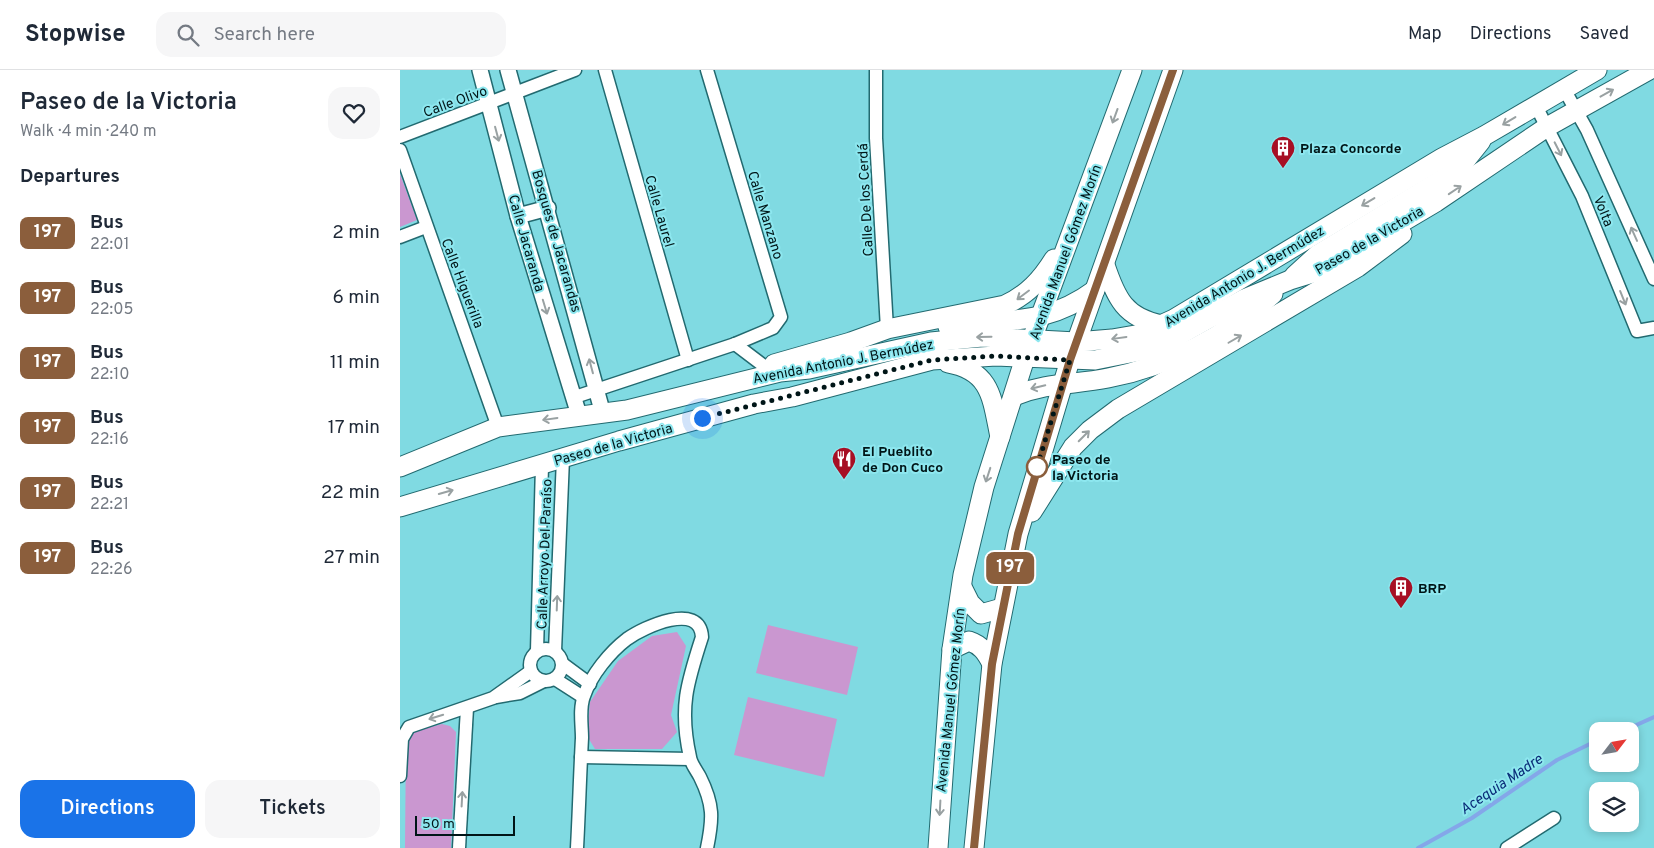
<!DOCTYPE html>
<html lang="en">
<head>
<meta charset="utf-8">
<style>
	body { margin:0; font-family:Overpass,sans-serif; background:#f6f6f7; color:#1f2937; height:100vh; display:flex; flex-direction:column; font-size:19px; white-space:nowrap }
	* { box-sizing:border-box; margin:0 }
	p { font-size:16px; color:#747a83 }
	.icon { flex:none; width:28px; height:28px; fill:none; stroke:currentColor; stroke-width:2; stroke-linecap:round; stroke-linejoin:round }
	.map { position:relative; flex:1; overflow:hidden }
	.side { display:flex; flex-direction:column; background:#fff; width:400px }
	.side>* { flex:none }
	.badge { padding:0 10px; border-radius:8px; font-size:18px; line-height:32px }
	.needle { width:32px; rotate:59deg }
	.tools { position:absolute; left:1189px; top:652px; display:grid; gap:10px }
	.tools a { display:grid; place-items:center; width:50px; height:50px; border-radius:10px; background:#fff; box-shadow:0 2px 8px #0003; font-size:25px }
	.scale { position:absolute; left:15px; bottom:12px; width:100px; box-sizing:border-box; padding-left:5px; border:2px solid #001517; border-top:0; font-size:14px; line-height:18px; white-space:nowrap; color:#001517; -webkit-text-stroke:4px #8de7ef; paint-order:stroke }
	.you { position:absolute; width:25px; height:25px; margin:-12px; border:4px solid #fff; border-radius:50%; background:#1a73e8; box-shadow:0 0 0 8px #1a73e833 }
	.map>.badge { position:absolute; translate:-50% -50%; box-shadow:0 0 0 2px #fff }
	h2 { padding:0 20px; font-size:19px; line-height:45px }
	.round { display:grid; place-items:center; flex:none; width:52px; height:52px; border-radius:15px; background:#f6f6f7 }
	.overview { display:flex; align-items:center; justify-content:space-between; height:85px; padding:0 20px }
	h1 { font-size:24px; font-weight:600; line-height:38px }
	.action { display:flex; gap:10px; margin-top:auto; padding:10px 20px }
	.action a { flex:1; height:58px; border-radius:15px; background:#1a73e8; color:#fff; font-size:20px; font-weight:600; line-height:58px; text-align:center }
	.action a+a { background:#f6f6f7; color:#1f2937 }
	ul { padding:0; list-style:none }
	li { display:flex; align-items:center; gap:15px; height:65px; padding:0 20px }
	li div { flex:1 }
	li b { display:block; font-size:19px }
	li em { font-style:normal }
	li .badge { min-width:55px; font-weight:700; text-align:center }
	header { display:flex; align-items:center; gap:30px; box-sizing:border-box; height:70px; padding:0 25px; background:#fff; border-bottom:1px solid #e0e1e3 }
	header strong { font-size:24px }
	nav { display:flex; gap:28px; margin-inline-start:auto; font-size:18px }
	.search { width:350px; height:45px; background:#f6f6f7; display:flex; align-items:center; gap:12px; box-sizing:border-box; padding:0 18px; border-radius:15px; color:#747a83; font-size:19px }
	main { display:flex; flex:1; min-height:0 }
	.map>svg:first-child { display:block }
	.green { fill:#ca97d0 }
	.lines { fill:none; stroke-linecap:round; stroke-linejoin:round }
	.stream { stroke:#84a7e9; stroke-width:4 }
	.minor-casing { stroke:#226a70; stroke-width:15 }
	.tertiary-casing { stroke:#226a70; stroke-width:18 }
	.primary-casing { stroke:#226a70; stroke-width:21 }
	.minor { stroke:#fff; stroke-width:12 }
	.tertiary { stroke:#fff; stroke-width:15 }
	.primary { stroke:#fff; stroke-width:19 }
	.oneway { stroke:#99a1a2 }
	.line-casing { stroke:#fff; stroke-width:11 }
	.line { stroke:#8b5e3c; stroke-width:8 }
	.walk { stroke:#001517; stroke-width:5; stroke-dasharray:0 9 }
	.stop-dot { fill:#fff; stroke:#8b5e3c; stroke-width:2.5 }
	.labels { text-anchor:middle; stroke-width:4; stroke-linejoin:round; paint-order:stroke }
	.street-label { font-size:14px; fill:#001517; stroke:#8de7ef }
	.poi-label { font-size:14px; font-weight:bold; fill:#001517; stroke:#8de7ef; text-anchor:start }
	.stop-label { font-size:14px; font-weight:bold; fill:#001517; stroke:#8de7ef; text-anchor:start }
	.water-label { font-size:15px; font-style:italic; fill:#0b2d78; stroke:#8de7ef }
</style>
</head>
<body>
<header>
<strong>Stopwise</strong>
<div class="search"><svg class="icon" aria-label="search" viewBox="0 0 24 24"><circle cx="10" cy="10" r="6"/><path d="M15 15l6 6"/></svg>Search here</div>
<nav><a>Map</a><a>Directions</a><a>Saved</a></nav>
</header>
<main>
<section class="side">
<div class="overview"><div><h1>Paseo de la Victoria</h1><p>Walk · 4 min · 240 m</p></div><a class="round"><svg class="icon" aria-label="heart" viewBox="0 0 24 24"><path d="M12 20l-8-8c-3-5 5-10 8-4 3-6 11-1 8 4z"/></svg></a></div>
<h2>Departures</h2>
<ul>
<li><span class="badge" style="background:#8b5e3c;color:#fff">197</span><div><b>Bus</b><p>22:01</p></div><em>2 min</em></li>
<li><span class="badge" style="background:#8b5e3c;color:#fff">197</span><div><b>Bus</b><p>22:05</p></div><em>6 min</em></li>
<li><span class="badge" style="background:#8b5e3c;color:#fff">197</span><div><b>Bus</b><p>22:10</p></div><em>11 min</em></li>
<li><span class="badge" style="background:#8b5e3c;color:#fff">197</span><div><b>Bus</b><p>22:16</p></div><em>17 min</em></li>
<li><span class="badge" style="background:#8b5e3c;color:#fff">197</span><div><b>Bus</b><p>22:21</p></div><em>22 min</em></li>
<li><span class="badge" style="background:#8b5e3c;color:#fff">197</span><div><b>Bus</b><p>22:26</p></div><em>27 min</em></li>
</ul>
<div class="action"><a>Directions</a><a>Tickets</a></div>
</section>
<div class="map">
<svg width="1254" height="778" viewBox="0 0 1254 778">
	<rect width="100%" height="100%" fill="#80dae2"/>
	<!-- green -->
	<g class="green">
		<path d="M0,104L17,150L0,157Z"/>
		<path d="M368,555L458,577L447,625L356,603Z"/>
		<path d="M277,562L286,576L271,645L277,662L262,679H195L187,666L190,632L218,591L252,566Z"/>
		<path d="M348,627L437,649L424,707L334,685Z"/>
		<path d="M42,654L50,656L56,662L51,778H5L6,667L11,662Z"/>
	</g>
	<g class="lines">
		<!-- stream -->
		<g class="stream">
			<path d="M1223,661L1254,647"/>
			<path d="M1018,778L1072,748L1157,690L1198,670"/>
		</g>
		<defs>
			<g id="minor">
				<path d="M205,0L288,290"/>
				<path d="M476,0V68L487,259"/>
				<path d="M1164,19L1187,60L1254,209"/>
				<path d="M1136,36L1182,126L1237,261L1254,258"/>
				<path d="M0,67L175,0"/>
				<path d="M0,80L98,357"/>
				<path d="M0,167L26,157"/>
				<path d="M335,274L364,296"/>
				<path d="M175,327L335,274L373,258L381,247L307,0"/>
				<circle cx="146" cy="595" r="16"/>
				<path d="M137,581L142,395"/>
				<path d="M155,581L163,388"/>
				<path d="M163,594L190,614"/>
				<path d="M155,609L183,627"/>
				<path d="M96,627L120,623L144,611"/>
				<path d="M181,687L290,689"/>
				<path d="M0,706L2,669L9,657L93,628L131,601"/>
				<path d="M59,778L67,638"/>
				<path d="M177,778C179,741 180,704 182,668C182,655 179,638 184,626C191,605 210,582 227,569C244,557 300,531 302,567C287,613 279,638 290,687C291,694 297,701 300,707C314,735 313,749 307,778"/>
				<path d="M1107,778L1154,748"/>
			</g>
			<g id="tertiary">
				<path d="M80,0L118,146L179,345"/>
				<path d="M108,0L203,344"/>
				<path d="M118,146L148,138"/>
			</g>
			<g id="primary">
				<path d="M705,195C716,228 725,248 762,255"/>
				<path d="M894,206L917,185L1051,104L1061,96L1081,71"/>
				<path d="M548,257C605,248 645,257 695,220"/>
				<path d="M548,293C592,301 592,329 600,367"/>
				<path d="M374,294L451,272L487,259L605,235C627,225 641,210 654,189"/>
				<path d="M614,326C648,312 674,315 708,308C768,297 827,265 873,224"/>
				<path d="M0,397L98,357L227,340L380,302L409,299L531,272L582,267L676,272L712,269L741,264L774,249L1042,88L1084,66L1197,0"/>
				<path d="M0,437L219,371L354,334L392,327L532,290L596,286L695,290L745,280L767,272L844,229L890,210L916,202L933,193L1036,132L1147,57L1249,0"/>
				<path d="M632,442L673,377L690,360L718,339L958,197L1002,164"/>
				<path d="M562,517L570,533L581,544L602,538"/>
				<path d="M552,579L569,571C581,575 586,582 592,594"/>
				<path d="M538,778L552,579L563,505L584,417L625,288L732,0"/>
				<path d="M574,778L592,594L618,464L670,290L773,0"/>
			</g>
		</defs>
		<!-- minor casing -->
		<use href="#minor" class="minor-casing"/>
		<!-- tertiary casing -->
		<use href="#tertiary" class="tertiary-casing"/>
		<!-- primary casing -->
		<use href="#primary" class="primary-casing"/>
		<!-- minor -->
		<use href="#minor" class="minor"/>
		<!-- tertiary -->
		<use href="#tertiary" class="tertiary"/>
		<!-- primary -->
		<use href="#primary" class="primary"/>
	</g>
	<!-- one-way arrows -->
	<defs><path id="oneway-shaft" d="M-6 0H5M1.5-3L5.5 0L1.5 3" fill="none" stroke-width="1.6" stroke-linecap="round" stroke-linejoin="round" transform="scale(1.25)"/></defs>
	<g class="oneway">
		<use href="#oneway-shaft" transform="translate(1207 23) rotate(-29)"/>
		<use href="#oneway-shaft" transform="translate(715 46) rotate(110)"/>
		<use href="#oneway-shaft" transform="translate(1109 51) rotate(149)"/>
		<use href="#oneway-shaft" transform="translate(97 64) rotate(75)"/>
		<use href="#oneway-shaft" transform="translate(1158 79) rotate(63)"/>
		<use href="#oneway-shaft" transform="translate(1055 120) rotate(-34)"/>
		<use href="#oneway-shaft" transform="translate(968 132) rotate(149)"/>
		<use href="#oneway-shaft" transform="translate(1234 164) rotate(-114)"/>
		<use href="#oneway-shaft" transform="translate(623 225) rotate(143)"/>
		<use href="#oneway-shaft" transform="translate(1223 228) rotate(68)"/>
		<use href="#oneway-shaft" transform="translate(145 237) rotate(73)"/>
		<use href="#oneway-shaft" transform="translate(584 267) rotate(179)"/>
		<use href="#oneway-shaft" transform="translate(719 268) rotate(172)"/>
		<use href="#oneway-shaft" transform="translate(835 269) rotate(-30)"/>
		<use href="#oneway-shaft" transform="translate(191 296) rotate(-105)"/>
		<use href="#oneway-shaft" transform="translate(638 317) rotate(166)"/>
		<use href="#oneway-shaft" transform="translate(150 349) rotate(172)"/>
		<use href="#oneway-shaft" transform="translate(684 366) rotate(-45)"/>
		<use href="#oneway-shaft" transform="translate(588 405) rotate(108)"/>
		<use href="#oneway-shaft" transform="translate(46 422) rotate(-16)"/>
		<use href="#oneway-shaft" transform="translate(157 533) rotate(-88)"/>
		<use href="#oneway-shaft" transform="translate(36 647) rotate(163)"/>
		<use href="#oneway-shaft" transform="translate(62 729) rotate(-87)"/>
		<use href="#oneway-shaft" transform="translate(540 738) rotate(93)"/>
	</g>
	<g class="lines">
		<defs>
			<path id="line" d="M574,778L592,594L618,464L670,290L773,0"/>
		</defs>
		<!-- line casing -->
		<use href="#line" class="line-casing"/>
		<!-- line -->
		<use href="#line" class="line"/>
		<!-- walk -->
		<path class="walk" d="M302,348L532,290L596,286L670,290L637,397"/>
	</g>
	<!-- icons -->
	<defs>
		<symbol id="building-pin" viewBox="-11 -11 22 30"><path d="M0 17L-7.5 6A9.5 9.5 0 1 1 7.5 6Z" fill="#a70f24" stroke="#8de7ef"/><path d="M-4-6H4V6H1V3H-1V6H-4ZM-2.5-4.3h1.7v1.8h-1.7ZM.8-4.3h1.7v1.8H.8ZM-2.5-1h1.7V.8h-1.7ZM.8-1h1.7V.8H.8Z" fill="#fff"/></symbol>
		<symbol id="restaurant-pin" viewBox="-11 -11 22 30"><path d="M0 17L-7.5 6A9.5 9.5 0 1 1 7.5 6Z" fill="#a70f24" stroke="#8de7ef"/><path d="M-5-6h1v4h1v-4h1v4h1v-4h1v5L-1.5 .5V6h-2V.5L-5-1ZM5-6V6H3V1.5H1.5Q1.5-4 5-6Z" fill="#fff"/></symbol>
	</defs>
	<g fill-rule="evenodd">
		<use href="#building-pin" x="869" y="64" width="28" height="38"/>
		<use href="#restaurant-pin" x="430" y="375" width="28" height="38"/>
		<use href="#building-pin" x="987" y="504" width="28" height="38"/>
	</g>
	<!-- markers -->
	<circle class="stop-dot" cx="637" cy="397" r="10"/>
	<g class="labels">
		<!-- street labels -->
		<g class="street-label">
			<text transform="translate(55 31) rotate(-20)" y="5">Calle Olivo</text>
			<text transform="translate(465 130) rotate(-93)" y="5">Calle De los Cerdá</text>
			<text transform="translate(260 141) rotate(74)" y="5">Calle Laurel</text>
			<text transform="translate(1204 141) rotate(68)" y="5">Volta</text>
			<text transform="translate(366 145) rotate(73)" y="5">Calle Manzano</text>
			<text transform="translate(969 170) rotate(-30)" y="5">Paseo de la Victoria</text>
			<text transform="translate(157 171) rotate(74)" y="5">Bosques de Jacarandas</text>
			<text transform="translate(127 173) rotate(74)" y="5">Calle Jacaranda</text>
			<text transform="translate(665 182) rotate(-70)" y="5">Avenida Manuel Gómez Morín</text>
			<text transform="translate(844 206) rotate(-31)" y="5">Avenida Antonio J. Bermúdez</text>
			<text transform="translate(63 213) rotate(69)" y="5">Calle Higuerilla</text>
			<text transform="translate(443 291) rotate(-11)" y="5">Avenida Antonio J. Bermúdez</text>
			<text transform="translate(213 374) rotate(-16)" y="5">Paseo de la Victoria</text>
			<text transform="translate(144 484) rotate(-88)" y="5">Calle Arroyo Del Paraíso</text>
			<text transform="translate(550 630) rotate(-84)" y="5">Avenida Manuel Gómez Morín</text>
		</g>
		<!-- poi labels -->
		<g class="poi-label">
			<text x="900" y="83">Plaza Concorde</text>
			<text x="462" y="386">El Pueblito<tspan x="462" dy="16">de Don Cuco</tspan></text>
			<text x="1018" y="523">BRP</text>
		</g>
		<!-- stop labels -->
		<g class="stop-label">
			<text x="652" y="394">Paseo de<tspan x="652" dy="16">la Victoria</tspan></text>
		</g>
		<!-- water labels -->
		<g class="water-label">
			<text transform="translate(1101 714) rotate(-34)" y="5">Acequia Madre</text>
		</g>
	</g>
</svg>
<div class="tools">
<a><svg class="needle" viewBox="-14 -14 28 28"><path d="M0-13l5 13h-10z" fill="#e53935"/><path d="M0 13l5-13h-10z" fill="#747a83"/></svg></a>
<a><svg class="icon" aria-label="layers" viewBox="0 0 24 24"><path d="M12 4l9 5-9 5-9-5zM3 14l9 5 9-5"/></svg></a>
</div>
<div class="scale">50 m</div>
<div class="you" style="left:302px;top:348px"></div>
<b class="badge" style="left:610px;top:498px;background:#8b5e3c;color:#fff">197</b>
</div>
</main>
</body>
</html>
